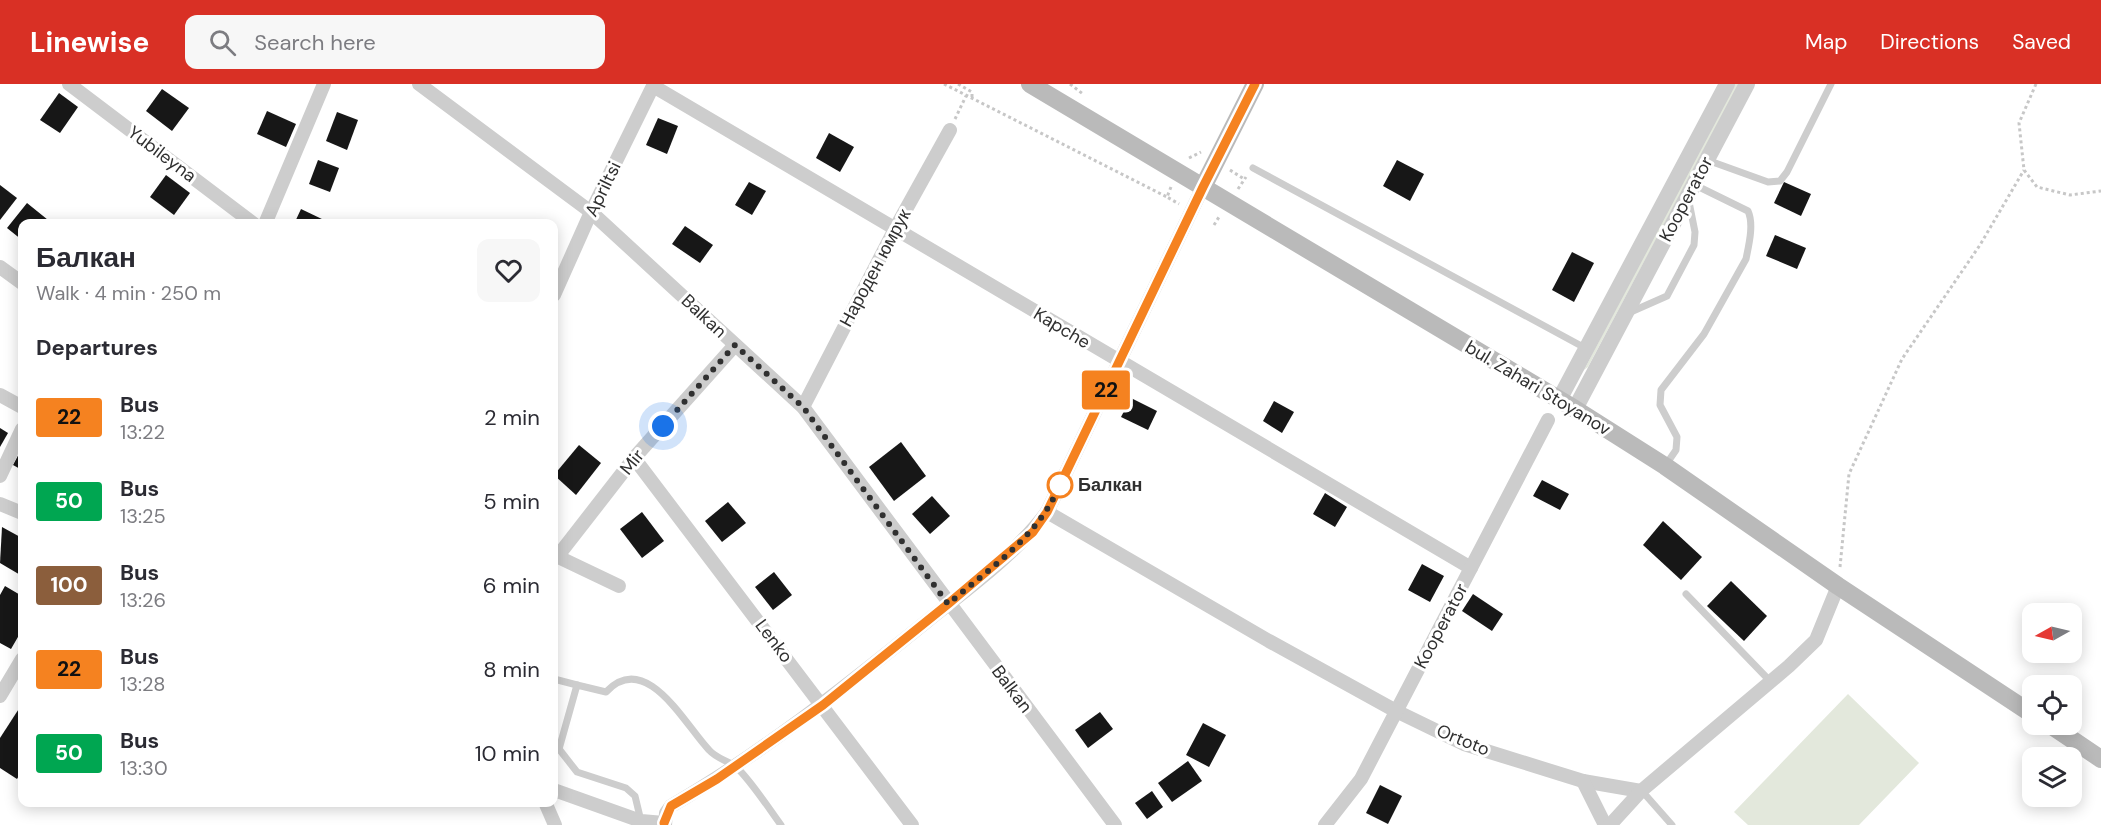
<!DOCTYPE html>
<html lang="en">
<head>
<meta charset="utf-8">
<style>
	body { margin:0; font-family:"DM Sans",sans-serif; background:#f7f7f7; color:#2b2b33; height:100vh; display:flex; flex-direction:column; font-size:22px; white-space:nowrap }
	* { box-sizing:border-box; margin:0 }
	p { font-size:20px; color:#7c7c81 }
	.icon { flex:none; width:33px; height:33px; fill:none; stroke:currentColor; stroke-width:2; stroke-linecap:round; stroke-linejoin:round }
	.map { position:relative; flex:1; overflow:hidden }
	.drawer { position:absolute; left:18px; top:135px; width:540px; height:588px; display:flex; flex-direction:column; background:#fff; border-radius:12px; box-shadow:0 3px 15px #0003 }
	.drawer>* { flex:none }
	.badge { padding:0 12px; border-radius:4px; font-size:21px; line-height:39px }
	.needle { width:39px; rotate:262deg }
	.tools { position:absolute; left:2022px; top:519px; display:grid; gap:12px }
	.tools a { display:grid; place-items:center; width:60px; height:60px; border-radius:12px; background:#fff; box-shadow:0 3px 15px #0003; font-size:30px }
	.you { position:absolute; width:30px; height:30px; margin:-15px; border:4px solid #fff; border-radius:50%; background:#1a73e8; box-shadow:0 0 0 9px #1a73e833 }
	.map>.badge { position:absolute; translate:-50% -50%; box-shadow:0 0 0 3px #fff }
	h2 { padding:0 18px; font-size:22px; line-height:54px }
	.round { display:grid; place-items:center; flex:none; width:63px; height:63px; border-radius:12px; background:#f7f7f7 }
	.head { display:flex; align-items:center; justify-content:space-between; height:102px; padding:0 18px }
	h1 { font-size:28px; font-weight:600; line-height:45px }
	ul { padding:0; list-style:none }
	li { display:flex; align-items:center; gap:18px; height:84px; padding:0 18px }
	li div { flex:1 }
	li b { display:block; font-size:22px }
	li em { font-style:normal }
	li .badge { min-width:66px; font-weight:700; text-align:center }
	header { display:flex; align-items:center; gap:36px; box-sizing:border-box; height:84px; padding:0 30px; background:#d93025; color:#fff }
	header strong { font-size:28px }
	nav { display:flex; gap:33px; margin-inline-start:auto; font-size:21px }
	.search { width:420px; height:54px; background:#f7f7f7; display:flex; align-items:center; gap:15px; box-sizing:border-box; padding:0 21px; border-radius:12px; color:#7c7c81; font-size:22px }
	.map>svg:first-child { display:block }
	.green { fill:#e3e8dc }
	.building { fill:#171717 }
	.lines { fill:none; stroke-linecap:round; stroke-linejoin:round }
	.path { stroke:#c7c7c7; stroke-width:3; stroke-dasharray:3 3; stroke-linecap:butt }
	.service { stroke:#cdcdcd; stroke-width:7 }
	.minor { stroke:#cdcdcd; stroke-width:14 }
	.tertiary { stroke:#cdcdcd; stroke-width:16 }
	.secondary { stroke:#bababa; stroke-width:18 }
	.line-casing { stroke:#fff; stroke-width:14 }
	.line { stroke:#f58220; stroke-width:9 }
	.walk { stroke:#303030; stroke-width:6; stroke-dasharray:0 10.8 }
	.stop-dot { fill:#fff; stroke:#f58220; stroke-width:3 }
	.labels { text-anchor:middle; stroke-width:6; stroke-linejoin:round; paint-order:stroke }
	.street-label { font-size:18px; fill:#303030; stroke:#fff }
	.stop-label { font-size:18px; font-weight:bold; fill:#303030; stroke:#fff; text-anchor:start }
</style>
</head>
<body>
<header>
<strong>Linewise</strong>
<div class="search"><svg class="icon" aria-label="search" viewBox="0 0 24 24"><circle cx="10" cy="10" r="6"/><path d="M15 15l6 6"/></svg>Search here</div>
<nav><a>Map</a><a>Directions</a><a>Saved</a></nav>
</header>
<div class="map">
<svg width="2101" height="741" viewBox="0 0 2101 741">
	<rect width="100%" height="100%" fill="#fff"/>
	<!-- green -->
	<g class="green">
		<path d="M1733,0H1739L1588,283L1584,286Z"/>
		<path d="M1848,610L1919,679L1859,741H1748L1734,728Z"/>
	</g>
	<!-- building -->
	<g class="building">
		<path d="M162,5L189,24L172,47L146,27Z"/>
		<path d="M59,9L78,23L60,49L40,36Z"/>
		<path d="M267,27L296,40L286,63L257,50Z"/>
		<path d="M337,28L358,36L347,66L326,57Z"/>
		<path d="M658,34L678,42L667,70L646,61Z"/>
		<path d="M829,49L854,63L840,88L816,74Z"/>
		<path d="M318,76L339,84L330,108L309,100Z"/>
		<path d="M1397,76L1424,90L1410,117L1383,102Z"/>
		<path d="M166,91L190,109L174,131L150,113Z"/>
		<path d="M749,98L766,107L752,131L735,121Z"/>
		<path d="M1784,98L1811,110L1801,132L1774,119Z"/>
		<path d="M0,101L17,114L0,136Z"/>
		<path d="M27,119L53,140H22V156L7,144Z"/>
		<path d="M301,125L324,136L322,140H294Z"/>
		<path d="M685,142L713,161L700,179L672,160Z"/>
		<path d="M1775,151L1806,164L1797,185L1766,172Z"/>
		<path d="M1572,168L1594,179L1574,218L1552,206Z"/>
		<path d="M1131,314L1157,327L1148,346L1121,333Z"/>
		<path d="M1274,317L1294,328L1282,349L1263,337Z"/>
		<path d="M0,344L8,349L0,363Z"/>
		<path d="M901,358L926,392L894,417L869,383Z"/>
		<path d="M579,361L601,379L576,411L554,391Z"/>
		<path d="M22,364V386L13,381Z"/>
		<path d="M1542,396L1569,410L1560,426L1533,412Z"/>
		<path d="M1325,409L1347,423L1335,443L1313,430Z"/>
		<path d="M932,412L950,432L930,450L912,430Z"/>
		<path d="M728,418L746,439L722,458L705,437Z"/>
		<path d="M642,428L664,457L642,474L620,445Z"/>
		<path d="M1663,437L1702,473L1681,496L1643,461Z"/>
		<path d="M2,443L22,454V492L0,479Z"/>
		<path d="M1422,480L1444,492L1430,518L1408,506Z"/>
		<path d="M774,488L792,511L773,526L755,503Z"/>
		<path d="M1731,497L1767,532L1744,557L1707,522Z"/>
		<path d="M5,502L22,512L20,539L22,546L11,565L0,559V511Z"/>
		<path d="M1473,510L1503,530L1492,547L1462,527Z"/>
		<path d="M22,620V687L17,695L0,684V654Z"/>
		<path d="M1100,628L1113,645L1088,664L1075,646Z"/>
		<path d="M1203,639L1226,651L1209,683L1186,671Z"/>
		<path d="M1188,677L1202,697L1172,718L1158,699Z"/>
		<path d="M1380,701L1402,712L1388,740L1366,729Z"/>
		<path d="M1152,707L1163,723L1147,735L1135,719Z"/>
	</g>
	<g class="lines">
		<!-- path -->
		<g class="path">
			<path d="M944,0L1167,113"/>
			<path d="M958,0L972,8V15"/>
			<path d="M1070,0L1083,10"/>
			<path d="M2036,0L2019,39L2024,86L2037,103L2070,111L2101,107"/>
			<path d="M955,35L966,12"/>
			<path d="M1189,74L1201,68"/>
			<path d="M1230,86L1244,95"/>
			<path d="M1171,103L1167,113L1179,120"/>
			<path d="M1238,105L1246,93"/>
			<path d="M1214,141L1219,133"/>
			<path d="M1840,483L1849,390L1902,275L1980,161L2024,86"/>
		</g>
		<!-- service -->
		<g class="service">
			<path d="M1707,76L1768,98L1780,97L1787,88L1831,0"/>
			<path d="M1253,84L1587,265"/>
			<path d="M1633,227L1667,212L1694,161L1695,148L1689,118"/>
			<path d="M1665,382L1676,366L1677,353L1660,321L1661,306L1704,250L1746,175C1749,160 1754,140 1748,127L1695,101"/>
			<path d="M1686,510L1770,597"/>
			<path d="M554,595L577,601"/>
			<path d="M1642,707L1672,741"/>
			<path d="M641,737L635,712L626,704L577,688L559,665L577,601L606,608C646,565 685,641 709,666C717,675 727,676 736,683C749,694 770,726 781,741"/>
		</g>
		<!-- minor -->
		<g class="minor">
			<path d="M69,0L254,140"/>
			<path d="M419,0L591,128L803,323L1115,741"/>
			<path d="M653,2L1471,484"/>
			<path d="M265,140L324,0"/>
			<path d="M0,183L22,199"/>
			<path d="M554,211L591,128L654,0"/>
			<path d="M0,311L22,323"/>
			<path d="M803,323L895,145L950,46"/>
			<path d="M634,374L912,741"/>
			<path d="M0,392L22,345"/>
			<path d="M0,420L22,429"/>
			<path d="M1047,428L1269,557L1396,627L1464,660L1583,697L1641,707"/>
			<path d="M554,471L619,502"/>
			<path d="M557,473L634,374L735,261"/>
			<path d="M0,612L22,575"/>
			<path d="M1583,697L1605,741"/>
			<path d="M554,706L641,737L664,739"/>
			<path d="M545,718L555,741"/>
			<path d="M665,741L666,729L671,722C762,669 844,604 926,538C967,505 1015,471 1047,428L1203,103"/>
			<path d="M1325,741L1361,695L1548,336"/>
			<path d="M1610,741L1641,707L1789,582L1816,556L1838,502"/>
		</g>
		<!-- tertiary -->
		<g class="tertiary">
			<path d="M1559,316L1727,0"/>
			<path d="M1575,325L1747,0"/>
		</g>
		<!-- secondary -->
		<g class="secondary">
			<path d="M1030,0L1575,325L1665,382L1838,502L2032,630"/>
			<path d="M1203,103L1255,0"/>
			<path d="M2049,640L2101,675"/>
		</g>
	</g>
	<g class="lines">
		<defs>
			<path id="line" d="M664,739L671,722L717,695L823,621L948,520L1033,448L1047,428L1203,103L1255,0"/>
		</defs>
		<!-- line casing -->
		<use href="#line" class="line-casing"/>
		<!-- line -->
		<use href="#line" class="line"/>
		<!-- walk -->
		<path class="walk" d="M663,342L735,261L803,323L948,520C991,483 1037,454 1060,401"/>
	</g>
	<!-- markers -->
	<circle class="stop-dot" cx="1060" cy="401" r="12"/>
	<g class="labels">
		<!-- street labels -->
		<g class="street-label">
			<text transform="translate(162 70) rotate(37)" y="6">Yubileyna</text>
			<text transform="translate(603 105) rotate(-64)" y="6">Apriltsi</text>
			<text transform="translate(1686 115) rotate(-62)" y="6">Kooperator</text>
			<text transform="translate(875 184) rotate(-62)" y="6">Народен юмрук</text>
			<text transform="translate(704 232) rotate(43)" y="6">Balkan</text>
			<text transform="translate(1062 244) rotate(31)" y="6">Kapche</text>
			<text transform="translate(1538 304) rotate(31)" y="6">bul. Zahari Stoyanov</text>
			<text transform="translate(632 378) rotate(-51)" y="6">Mir</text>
			<text transform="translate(1441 542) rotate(-62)" y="6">Kooperator</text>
			<text transform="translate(774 557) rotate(53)" y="6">Lenko</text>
			<text transform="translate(1012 605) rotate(53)" y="6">Balkan</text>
			<text transform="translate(1463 656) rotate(22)" y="6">Ortoto</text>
		</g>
		<!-- stop labels -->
		<g class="stop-label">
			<text x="1078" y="407">Балкан</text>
		</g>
	</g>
</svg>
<div class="tools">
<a><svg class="needle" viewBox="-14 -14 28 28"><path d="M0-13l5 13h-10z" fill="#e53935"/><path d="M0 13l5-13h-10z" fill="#7c7c81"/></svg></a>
<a><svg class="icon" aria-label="locate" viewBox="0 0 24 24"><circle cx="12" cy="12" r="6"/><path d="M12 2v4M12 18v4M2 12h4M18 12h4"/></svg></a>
<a><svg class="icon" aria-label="layers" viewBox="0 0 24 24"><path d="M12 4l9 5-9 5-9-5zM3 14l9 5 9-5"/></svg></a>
</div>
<div class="you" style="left:663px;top:342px"></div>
<b class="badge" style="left:1106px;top:306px;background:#f58220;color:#111">22</b>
<section class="drawer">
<div class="head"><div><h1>Балкан</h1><p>Walk · 4 min · 250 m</p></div><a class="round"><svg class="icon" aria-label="heart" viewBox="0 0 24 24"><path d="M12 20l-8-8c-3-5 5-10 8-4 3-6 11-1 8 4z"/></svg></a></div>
<h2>Departures</h2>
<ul>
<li><span class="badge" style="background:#f58220;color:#111">22</span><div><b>Bus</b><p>13:22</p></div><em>2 min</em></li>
<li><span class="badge" style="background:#00a651;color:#fff">50</span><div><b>Bus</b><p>13:25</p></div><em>5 min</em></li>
<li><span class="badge" style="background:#8b5e3c;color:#fff">100</span><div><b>Bus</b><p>13:26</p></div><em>6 min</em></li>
<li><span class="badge" style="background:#f58220;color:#111">22</span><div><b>Bus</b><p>13:28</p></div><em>8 min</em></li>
<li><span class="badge" style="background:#00a651;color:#fff">50</span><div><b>Bus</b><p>13:30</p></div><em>10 min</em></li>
</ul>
</section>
</div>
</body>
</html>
